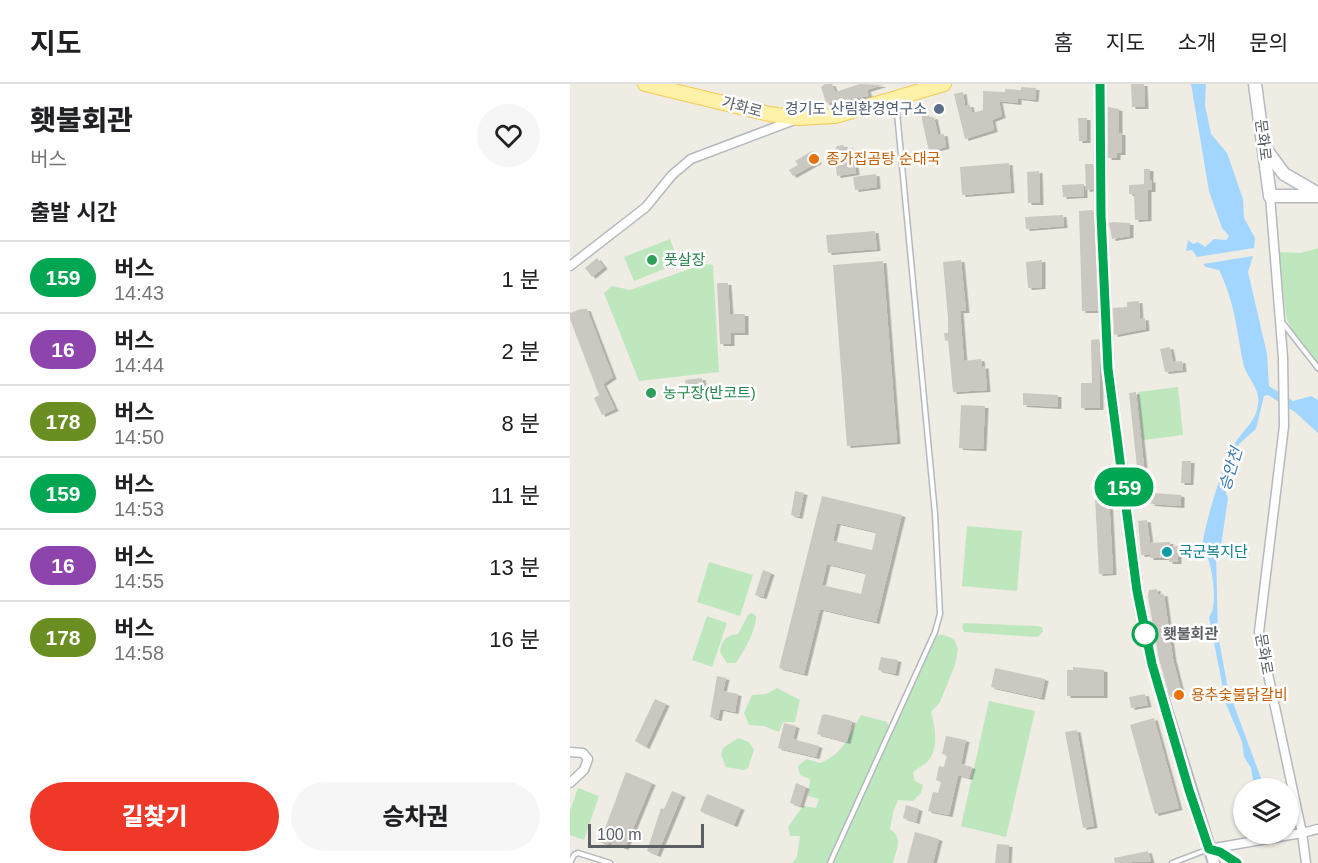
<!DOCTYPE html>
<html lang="ko">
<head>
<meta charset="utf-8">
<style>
	body { margin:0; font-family:Helvetica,"Noto Sans KR",sans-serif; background:#f6f6f6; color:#202124; height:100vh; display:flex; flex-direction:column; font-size:22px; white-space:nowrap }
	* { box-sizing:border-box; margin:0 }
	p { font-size:20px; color:#757577 }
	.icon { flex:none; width:33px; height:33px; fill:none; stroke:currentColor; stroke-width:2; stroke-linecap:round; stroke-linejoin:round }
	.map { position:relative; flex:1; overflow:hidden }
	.side { display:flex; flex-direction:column; background:#fff; width:570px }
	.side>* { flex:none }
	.badge { padding:0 12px; border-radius:20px; font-size:21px; line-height:39px }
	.controls { position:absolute; left:663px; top:694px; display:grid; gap:12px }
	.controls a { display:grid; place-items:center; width:66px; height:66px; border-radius:50%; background:#fff; box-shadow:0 2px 4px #0004; font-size:30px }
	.scale { position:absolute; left:18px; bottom:15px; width:116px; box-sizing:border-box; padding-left:6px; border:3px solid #5b5f64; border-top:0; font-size:16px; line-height:21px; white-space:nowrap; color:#5b5f64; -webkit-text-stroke:4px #fff; paint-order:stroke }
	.map>.badge { position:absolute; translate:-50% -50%; box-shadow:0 0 0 3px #fff }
	h2 { padding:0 30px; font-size:22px; line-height:54px }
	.round { display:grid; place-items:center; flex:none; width:63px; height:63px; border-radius:32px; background:#f6f6f6 }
	.summary { display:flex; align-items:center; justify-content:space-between; height:102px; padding:0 30px }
	h1 { font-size:28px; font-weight:800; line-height:45px }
	.primary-button { display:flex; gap:12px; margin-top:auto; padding:12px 30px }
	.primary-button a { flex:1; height:69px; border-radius:36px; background:#ef3828; color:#fff; font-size:24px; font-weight:800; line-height:69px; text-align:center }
	.primary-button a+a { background:#f6f6f6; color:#202124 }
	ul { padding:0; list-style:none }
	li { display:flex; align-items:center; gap:18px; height:72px; padding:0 30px; border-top:2px solid #e0e0e0 }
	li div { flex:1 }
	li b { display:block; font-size:22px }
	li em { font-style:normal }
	li .badge { min-width:66px; font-weight:700; text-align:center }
	header { display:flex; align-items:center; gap:36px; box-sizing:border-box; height:84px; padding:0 30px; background:#fff; border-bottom:2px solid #e0e0e0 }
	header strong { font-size:28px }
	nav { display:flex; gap:33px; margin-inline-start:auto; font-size:21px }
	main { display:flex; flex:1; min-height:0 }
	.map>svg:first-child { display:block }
	.green { fill:#bee7be }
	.water { fill:#a2d6ff }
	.building { fill:#cbc8c2; fill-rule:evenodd; filter:url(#shadow) }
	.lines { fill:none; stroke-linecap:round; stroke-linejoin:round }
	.service-casing { stroke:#b5b9be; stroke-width:7 }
	.minor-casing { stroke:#b5b9be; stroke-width:11 }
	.tertiary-casing { stroke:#b5b9be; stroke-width:14 }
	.secondary-casing { stroke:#b6bac0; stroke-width:15 }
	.primary-casing { stroke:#f6c954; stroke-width:16 }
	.service { stroke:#fff; stroke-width:4 }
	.minor { stroke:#fff; stroke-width:8 }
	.tertiary { stroke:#fff; stroke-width:10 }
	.secondary { stroke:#fff; stroke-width:12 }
	.primary { stroke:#fff1a7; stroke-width:14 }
	.line-casing { stroke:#fff; stroke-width:14 }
	.line { stroke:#00a651; stroke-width:9 }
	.service-dot { fill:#5c6f8a; stroke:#fff; stroke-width:2 }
	.food-dot { fill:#e8710a; stroke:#fff; stroke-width:2 }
	.leisure-dot { fill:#2e9e5b; stroke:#fff; stroke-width:2 }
	.culture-dot { fill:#0f9aa8; stroke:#fff; stroke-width:2 }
	.stop-dot { fill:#fff; stroke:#00a651; stroke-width:3 }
	.labels { text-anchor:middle; stroke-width:5; stroke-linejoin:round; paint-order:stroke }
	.street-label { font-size:15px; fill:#5b5f64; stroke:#fff }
	.service-label { font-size:15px; fill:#4e5e75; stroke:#fff; text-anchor:end }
	.food-label { font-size:15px; fill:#c56008; stroke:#fff; text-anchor:start }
	.leisure-label { font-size:15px; fill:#27864d; stroke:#fff; text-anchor:start }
	.culture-label { font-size:15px; fill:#0d838f; stroke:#fff; text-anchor:start }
	.stop-label { font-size:15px; font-weight:bold; fill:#5b5f64; stroke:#fff; text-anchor:start }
	.water-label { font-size:16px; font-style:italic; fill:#3b77b5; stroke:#fff }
</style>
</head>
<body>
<header>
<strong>지도</strong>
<nav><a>홈</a><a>지도</a><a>소개</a><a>문의</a></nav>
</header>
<main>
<section class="side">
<div class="summary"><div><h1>횃불회관</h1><p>버스</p></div><a class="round"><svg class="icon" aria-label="heart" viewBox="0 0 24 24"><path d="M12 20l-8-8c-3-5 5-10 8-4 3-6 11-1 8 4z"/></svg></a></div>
<h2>출발 시간</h2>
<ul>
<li><span class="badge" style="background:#00a651;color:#fff">159</span><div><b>버스</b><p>14:43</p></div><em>1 분</em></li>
<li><span class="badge" style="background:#8e44ad;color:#fff">16</span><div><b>버스</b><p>14:44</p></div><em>2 분</em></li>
<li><span class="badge" style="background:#6b8e23;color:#fff">178</span><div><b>버스</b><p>14:50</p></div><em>8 분</em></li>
<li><span class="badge" style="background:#00a651;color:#fff">159</span><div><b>버스</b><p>14:53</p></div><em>11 분</em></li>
<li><span class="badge" style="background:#8e44ad;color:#fff">16</span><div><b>버스</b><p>14:55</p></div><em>13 분</em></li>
<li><span class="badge" style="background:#6b8e23;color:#fff">178</span><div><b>버스</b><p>14:58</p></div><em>16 분</em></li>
</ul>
<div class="primary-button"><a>길찾기</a><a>승차권</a></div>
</section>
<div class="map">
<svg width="748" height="779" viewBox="0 0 748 779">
	<defs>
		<filter id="shadow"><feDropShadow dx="3.5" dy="2" stdDeviation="0" flood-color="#0004"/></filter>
	</defs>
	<rect width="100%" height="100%" fill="#eeece3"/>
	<!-- green -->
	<g class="green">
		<path d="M100,155L109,179L64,197L54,173Z"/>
		<path d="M748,164V279L724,251L716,233L709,168L731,169Z"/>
		<path d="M134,180L143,181L149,288L69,297L34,209L42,202L60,206Z"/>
		<path d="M608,303L613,351L573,356L568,308Z"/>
		<path d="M397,442L452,447L447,507L392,502Z"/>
		<path d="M139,478L183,491L170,532L127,518Z"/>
		<path d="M182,529L186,532C186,547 174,567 166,579H157L150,568C151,556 157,551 168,550L178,531Z"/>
		<path d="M137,532L157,539L142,583L122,576Z"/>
		<path d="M394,539L467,542L472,543L473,548L467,553L394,548L392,543Z"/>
		<path d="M371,550L384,555L388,565L385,581L370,618L361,628C365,642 369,663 359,676C354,682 347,683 343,689L345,697L353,701L351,709L343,717L328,716L323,728L320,745C334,755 326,765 323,779H262L366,553Z"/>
		<path d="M207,604L230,616L225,638H213L209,648L194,642L179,641L174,629L182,611L196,610Z"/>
		<path d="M419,617L465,627L436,753L391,742Z"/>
		<path d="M291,631L317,638L319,644L257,779H222L227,773L230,752H220L218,743L233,722L246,724L249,715L238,712L240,695L230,691L228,682L237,675L250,679C275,669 278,652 291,631Z"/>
		<path d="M168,654L179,658L184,666L178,684L174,686L156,683L151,671L153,664Z"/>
		<path d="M8,704L29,712L14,756L0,751V727Z"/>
	</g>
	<!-- water -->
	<g class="water">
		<path d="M621,0H636L635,21L641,50L657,69L673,115L674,134L685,154L684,164L627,173L622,166L616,167L618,156L623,160L628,158L635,163L644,155L656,156L659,152L652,144L639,107Z"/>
		<path d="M683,172L678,188L697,270L699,302L723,317L741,312L748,316V349L725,328L698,311L694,312L686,345L669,360L655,396V406L658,414L651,462L646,468L648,551L658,605L695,705L684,702L681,684L674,673L672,658L656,620L639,533C649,522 642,478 635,468L630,471C637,433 647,398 663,363C671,347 686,339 688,320C691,304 675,292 673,278C666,243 665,219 649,186L636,183L633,180Z"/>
	</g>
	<!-- building -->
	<g class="building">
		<path d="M255,0H262L265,8L290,0L313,1L297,6L299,12L256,19L251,3Z"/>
		<path d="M561,0H574L575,23H562Z"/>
		<path d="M451,3L466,4L465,16L448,14V19L429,17L432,32L422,36L424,46L395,55L384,10L393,8L395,22L400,21L402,29L413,26V7L435,8V5L451,6Z"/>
		<path d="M538,23L549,25V49H552V69H547V74H538Z"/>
		<path d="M359,31L360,34L364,33L368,51L374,50L376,63L359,67L352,36V32Z"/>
		<path d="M508,34H517V57H509Z"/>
		<path d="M274,61V65L283,64L286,89L267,92L264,68L267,62Z"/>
		<path d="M242,67L248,78L223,92L219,86L228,81L225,77Z"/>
		<path d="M439,79L441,107L392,111L390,83Z"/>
		<path d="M515,80H523V105L516,106Z"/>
		<path d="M574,85H580V97L582,96V106H578V135L565,136L564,110H559V101L574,100Z"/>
		<path d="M469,87L470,119H458L457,88Z"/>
		<path d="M306,90L307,103L285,106L283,93Z"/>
		<path d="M514,100V112L493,113L492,101Z"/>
		<path d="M523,126L528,227H512L509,127Z"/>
		<path d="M493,131L494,142L456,145L455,133Z"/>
		<path d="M543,138L560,139V152L542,155L539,139Z"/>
		<path d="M305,147L307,165L258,169L256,151Z"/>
		<path d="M27,174L34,183L22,193L15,184Z"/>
		<path d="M391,176L396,227H390L394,277L411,275L412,283L415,282L417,306L383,308L378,256L375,257L374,249H378V234L373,178Z"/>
		<path d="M472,176V203L458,204L456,178Z"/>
		<path d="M313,177L327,358L277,362L263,181Z"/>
		<path d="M147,199H158L160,230H175V249H161V260H150Z"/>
		<path d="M569,217L570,235L575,234L576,245L544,251L543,224L557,223V218Z"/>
		<path d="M11,225H17L43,293L33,300L45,325L32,331L24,314L29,311L0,235V229Z"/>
		<path d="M529,255L530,324H511V299H522L521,256Z"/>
		<path d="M600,263L603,278L612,277L613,286L595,288L590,265Z"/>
		<path d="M132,294L134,307L117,309L115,296Z"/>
		<path d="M566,308L574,382L567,383L559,309Z"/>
		<path d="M453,309L488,311V323L453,321Z"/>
		<path d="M391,321L415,322L413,365L389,364Z"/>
		<path d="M612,377H621L620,399H611Z"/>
		<path d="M225,407L234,409L229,433L221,431Z"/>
		<path d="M582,409L611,411V422L581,420Z"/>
		<path d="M252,412L332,431L306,538L250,525L234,590L209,584ZM267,439L306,448L302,466L263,457ZM257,480L296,489L291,510L252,501Z"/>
		<path d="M539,412L543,489L529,490L525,413Z"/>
		<path d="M577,436L580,459L600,458V463L608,462V478H599V474H580V470L571,471L568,437Z"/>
		<path d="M193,486L201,489L193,513L185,511Z"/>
		<path d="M587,505L588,511L594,510L603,575L612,610L600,613L589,575L578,513L579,506Z"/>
		<path d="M311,573L328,576L325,590L308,586Z"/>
		<path d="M503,583L534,586V612H497V586H503Z"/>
		<path d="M425,584L475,595L471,614L421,603Z"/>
		<path d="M147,592L156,594L153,607L168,610L165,628L150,625L148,635L140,633Z"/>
		<path d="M575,610L578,621L561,624L559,613Z"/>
		<path d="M85,615L96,620L76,663L65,657Z"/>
		<path d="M255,630L282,637L277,658L247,650L252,631Z"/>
		<path d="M584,634L609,724L585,730L560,641Z"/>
		<path d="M214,639L226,642L223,655L249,662L246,673L208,664Z"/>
		<path d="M507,646L524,742L513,744L495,648Z"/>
		<path d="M376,652L396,656L391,680L402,683L399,694L388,691L379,731L358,727L363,708L368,709L371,698L366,696L369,682L374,683L377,671L372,670Z"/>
		<path d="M56,688L82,699L55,764L39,758L37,761L30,758Z"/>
		<path d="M226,699L236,703L230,722L220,719Z"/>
		<path d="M102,707L112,711L87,771L77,767L91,724L94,725Z"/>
		<path d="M137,710L171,724L164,741L130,727Z"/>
		<path d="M336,721L349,725L346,738L333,734Z"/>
		<path d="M345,748L369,755L363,779H337Z"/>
		<path d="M427,760L439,761L438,779H425Z"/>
		<path d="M578,767L581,777L545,779L544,774Z"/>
	</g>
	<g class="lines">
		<defs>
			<g id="service">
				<path d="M712,238L748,284"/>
				<path d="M0,779L4,771L8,769L40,779"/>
				<path d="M260,779L365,548L370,530L365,430L326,18"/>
				<path d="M602,779L639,765"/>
			</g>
			<g id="minor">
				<path d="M0,182L76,123L102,91L121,75L227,35"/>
				<path d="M0,668L13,669L18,675L14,686L0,699"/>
				<path d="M639,765L732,749L689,548L714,342L713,274L700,112"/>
				<path d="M643,766L667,779"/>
				<path d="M736,779L732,749L748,745"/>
			</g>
			<path id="tertiary" d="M530,0L531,131L538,285L567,507L582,580L644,779"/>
			<g id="secondary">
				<path d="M685,0L700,112H748"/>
				<path d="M697,67L714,90L747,109"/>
			</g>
			<path id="primary" d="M75,0L199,30L229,34L265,32L374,0"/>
		</defs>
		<!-- service casing -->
		<use href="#service" class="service-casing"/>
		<!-- minor casing -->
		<use href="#minor" class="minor-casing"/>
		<!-- tertiary casing -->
		<use href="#tertiary" class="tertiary-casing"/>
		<!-- secondary casing -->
		<use href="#secondary" class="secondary-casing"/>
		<!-- primary casing -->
		<use href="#primary" class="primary-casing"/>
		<!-- service -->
		<use href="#service" class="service"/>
		<!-- minor -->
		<use href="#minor" class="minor"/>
		<!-- tertiary -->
		<use href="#tertiary" class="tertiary"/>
		<!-- secondary -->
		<use href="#secondary" class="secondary"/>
		<!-- primary -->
		<use href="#primary" class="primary"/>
	</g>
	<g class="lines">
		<defs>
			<path id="line" d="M530,0L531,131L538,285L567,507L582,580L619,706L639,765L650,768L667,779"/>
		</defs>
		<!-- line casing -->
		<use href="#line" class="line-casing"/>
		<!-- line -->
		<use href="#line" class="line"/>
	</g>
	<!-- markers -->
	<circle class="service-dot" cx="369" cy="25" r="6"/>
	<g class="food-dot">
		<circle cx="244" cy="75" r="6"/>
		<circle cx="609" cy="611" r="6"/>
	</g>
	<g class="leisure-dot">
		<circle cx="82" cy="176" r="6"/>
		<circle cx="81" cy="309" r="6"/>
	</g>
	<circle class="culture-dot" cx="597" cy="468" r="6"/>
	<circle class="stop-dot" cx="575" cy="550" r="12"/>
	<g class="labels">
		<!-- street labels -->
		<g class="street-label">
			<text transform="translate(172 23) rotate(15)" y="5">가화로</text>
			<text transform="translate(693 56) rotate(83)" y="5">문화로</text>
			<text transform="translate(694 570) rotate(80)" y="5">문화로</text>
		</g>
		<!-- service labels -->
		<g class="service-label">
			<text x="357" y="30">경기도 산림환경연구소</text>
		</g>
		<!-- food labels -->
		<g class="food-label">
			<text x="256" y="80">종가집곰탕 순대국</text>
			<text x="621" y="616">용추숯불닭갈비</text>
		</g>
		<!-- leisure labels -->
		<g class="leisure-label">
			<text x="94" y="181">풋살장</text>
			<text x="93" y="314">농구장(반코트)</text>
		</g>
		<!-- culture labels -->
		<g class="culture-label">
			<text x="609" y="473">국군복지단</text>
		</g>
		<!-- stop labels -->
		<g class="stop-label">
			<text x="593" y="555">횃불회관</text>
		</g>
		<!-- water labels -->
		<g class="water-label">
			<text transform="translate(660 385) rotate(-73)" y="6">승안천</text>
		</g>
	</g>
</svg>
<div class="controls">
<a><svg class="icon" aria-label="layers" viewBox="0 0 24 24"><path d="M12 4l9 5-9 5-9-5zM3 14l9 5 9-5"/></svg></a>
</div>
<div class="scale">100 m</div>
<b class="badge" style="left:554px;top:403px;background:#00a651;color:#fff">159</b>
</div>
</main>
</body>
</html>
